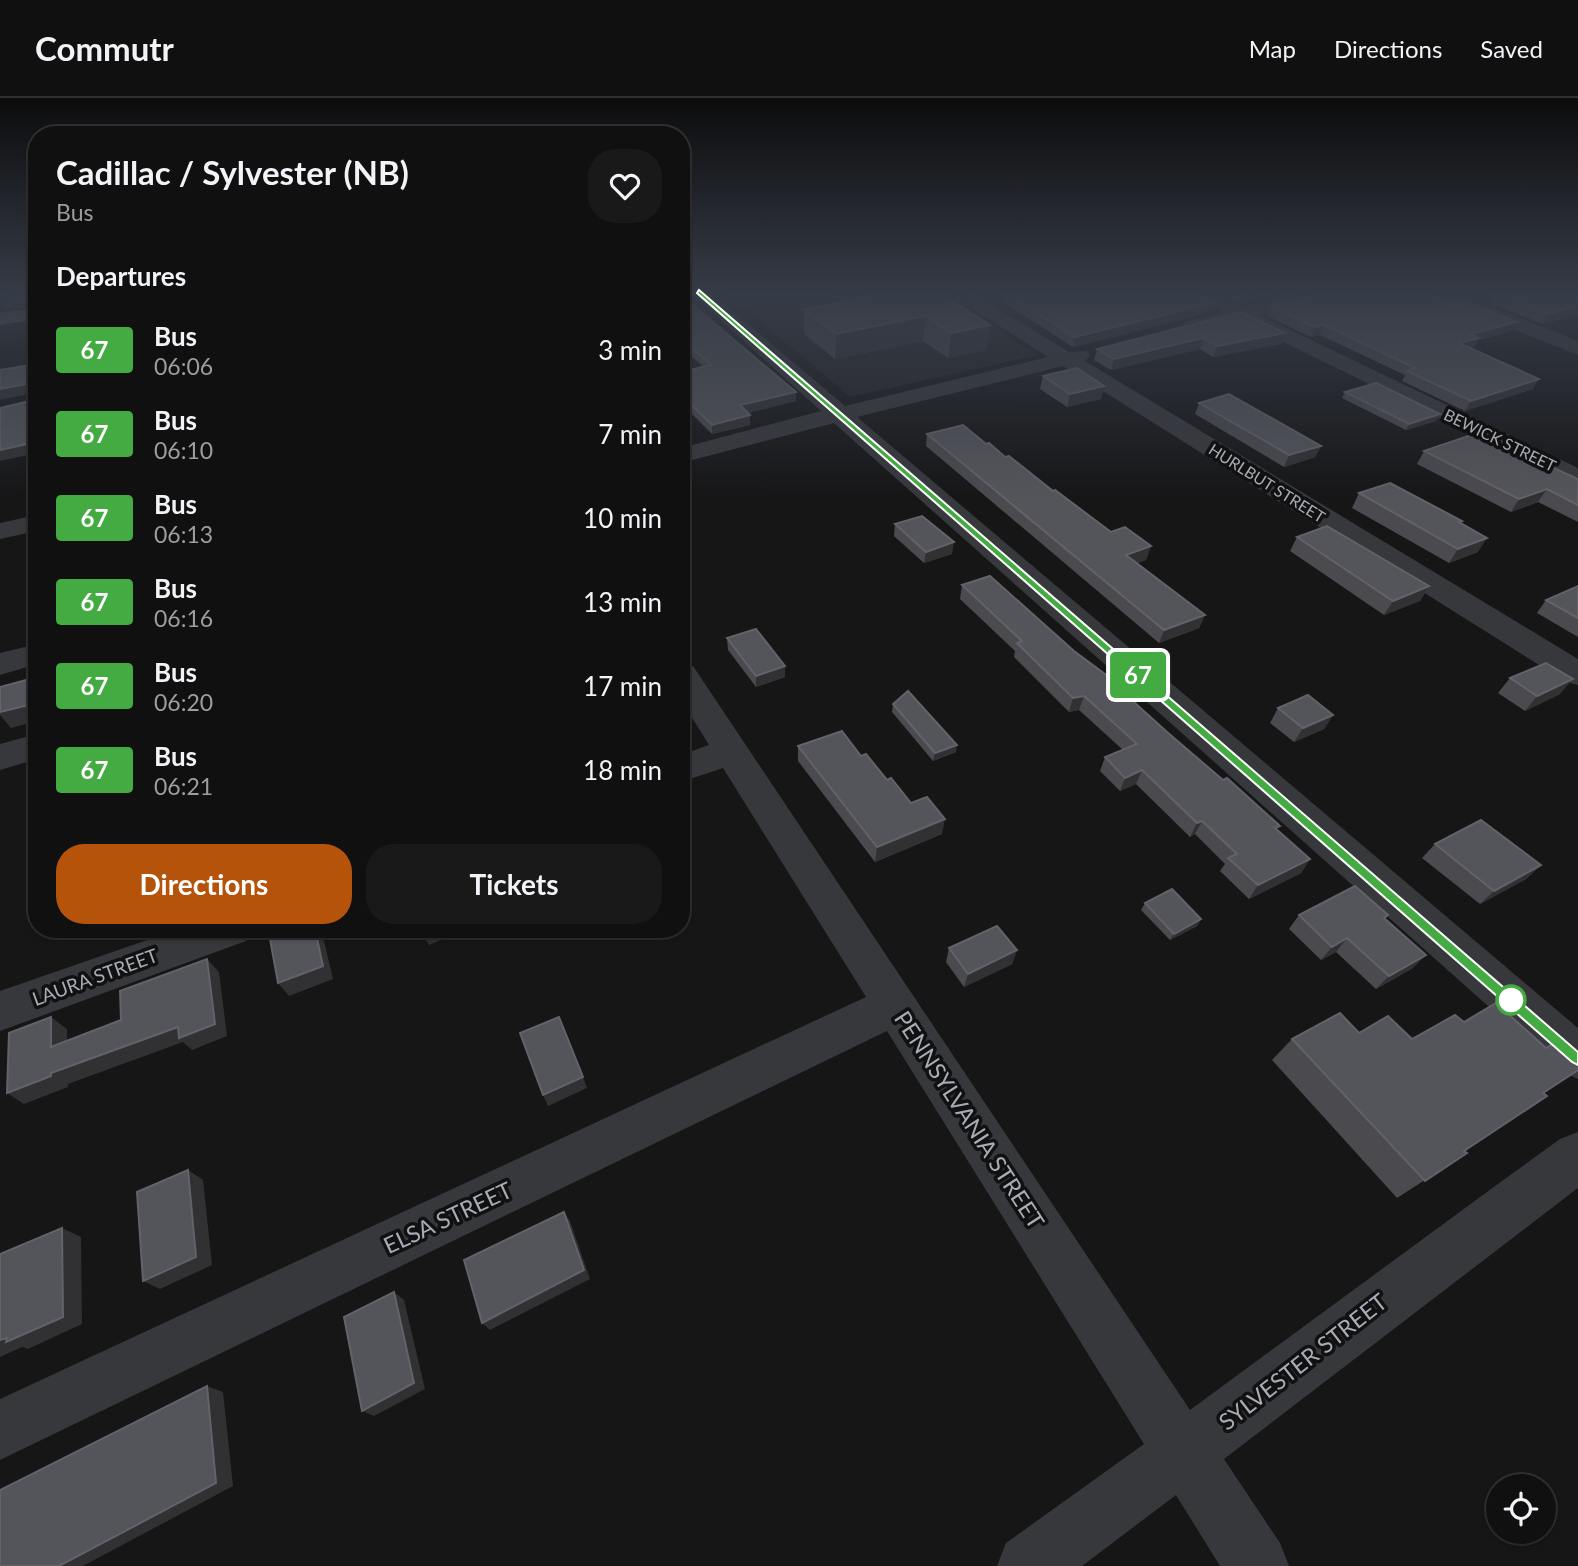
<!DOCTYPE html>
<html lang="en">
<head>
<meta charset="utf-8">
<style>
	body { margin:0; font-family:Lato,sans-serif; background:#19191a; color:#f1f3f6; height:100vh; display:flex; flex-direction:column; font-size:26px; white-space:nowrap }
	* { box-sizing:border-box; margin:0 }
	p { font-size:23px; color:#9c9d9f }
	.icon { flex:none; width:38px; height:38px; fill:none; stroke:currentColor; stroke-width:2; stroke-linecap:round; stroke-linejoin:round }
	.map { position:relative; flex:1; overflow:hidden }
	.sheet { position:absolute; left:28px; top:28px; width:662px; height:812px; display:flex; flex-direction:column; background:#101011; border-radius:28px; box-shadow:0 2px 5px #0004,0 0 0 2px #303031 }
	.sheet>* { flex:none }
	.badge { padding:0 14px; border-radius:5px; font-size:24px; line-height:46px }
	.buttons { position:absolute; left:1486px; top:1376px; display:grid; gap:14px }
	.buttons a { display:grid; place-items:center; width:70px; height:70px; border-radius:50%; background:#101011; box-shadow:0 2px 5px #0004,0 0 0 2px #303031; font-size:35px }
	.map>.badge { position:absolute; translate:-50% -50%; box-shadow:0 0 0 4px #fff }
	h2 { padding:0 28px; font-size:26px; line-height:63px }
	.round { display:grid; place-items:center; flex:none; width:74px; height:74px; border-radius:28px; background:#19191a }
	.head { display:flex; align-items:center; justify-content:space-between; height:119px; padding:0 28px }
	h1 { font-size:33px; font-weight:700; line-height:52px }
	.action { display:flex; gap:14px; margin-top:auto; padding:14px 28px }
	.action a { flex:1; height:80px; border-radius:28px; background:#b45309; color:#fff; font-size:28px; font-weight:700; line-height:80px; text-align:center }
	.action a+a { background:#19191a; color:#f1f3f6 }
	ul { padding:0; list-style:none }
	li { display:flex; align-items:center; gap:21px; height:84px; padding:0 28px }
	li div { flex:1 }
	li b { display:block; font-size:26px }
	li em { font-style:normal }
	li .badge { min-width:77px; font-weight:700; text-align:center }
	header { display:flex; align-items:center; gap:42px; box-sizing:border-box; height:98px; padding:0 35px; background:#101011; border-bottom:2px solid #303031 }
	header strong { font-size:33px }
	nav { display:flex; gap:38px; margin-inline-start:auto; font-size:24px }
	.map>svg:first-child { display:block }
	.built { fill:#222224 }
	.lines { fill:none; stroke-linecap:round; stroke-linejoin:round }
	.minor { fill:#37383c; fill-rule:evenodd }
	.major { fill:#54545b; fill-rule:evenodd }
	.wall { fill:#4a4a4f }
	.shaded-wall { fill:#313134 }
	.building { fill:#54555a; stroke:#626268; stroke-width:2 }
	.line { fill:#44aa42; stroke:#fff; stroke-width:2 }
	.stop-dot { fill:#fff; stroke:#44aa42; stroke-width:3.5 }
	.labels { text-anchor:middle; stroke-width:7; stroke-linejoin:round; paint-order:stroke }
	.far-street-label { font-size:16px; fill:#a9acb6; stroke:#111112 }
	.street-label { font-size:19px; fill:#a9acb6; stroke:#111112 }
	.near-street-label { font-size:23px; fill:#a9acb6; stroke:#111112 }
</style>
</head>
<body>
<header>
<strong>Commutr</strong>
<nav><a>Map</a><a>Directions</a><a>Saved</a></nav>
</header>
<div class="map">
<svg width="1578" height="1468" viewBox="0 0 1578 1468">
	<rect width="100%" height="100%" fill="#161617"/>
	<!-- built -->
	<path class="built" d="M726,194H939L1038,257L850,299Z"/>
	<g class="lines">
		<!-- minor -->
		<g class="minor">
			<path d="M690,194H710L845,308L1048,259L947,194H970L1069,254L1087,253L1090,258L1085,263L1578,561V587L1566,584L1063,268L857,319L1578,930V981L1562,974L834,325L681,365V350L821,313Z"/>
			<path d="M1186,194H1211L1242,209L1302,194H1333L1331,198L1259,217L1578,370V388L1238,222L1192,234L1185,232L1182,228L1185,224L1222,214L1189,198Z"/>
			<path d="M1427,194H1453L1578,243V257L1430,198Z"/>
			<path d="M37,417V433L0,441V425Z"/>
			<path d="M37,546V566L0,577V555Z"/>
			<path d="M681,565L693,568L1190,1312L1491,1091L1560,1041L1578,1034V1090L1224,1361L1280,1445L1289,1468H1220L1176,1397L1082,1468H997L1006,1445L1144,1346L887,933L0,1362V1301L866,899L723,670L681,684V657L709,647L681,602Z"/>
			<path d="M37,636V661L0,672V646Z"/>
			<path d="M179,831H252L246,843L0,933V893Z"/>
		</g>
		<!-- major -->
		<path class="major" d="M37,209V221L0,227V215Z"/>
	</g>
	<!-- wall -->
	<g class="wall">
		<path d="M838,194H939L986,252L948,260L923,243L835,261L804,236V211L842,204L838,201Z"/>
		<path d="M1217,194H1292L1242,206Z"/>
		<path d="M1578,194V217L1542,226L1489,205L1495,195Z"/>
		<path d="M1005,195L1217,204L1214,213L1073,249L1003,204Z"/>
		<path d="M681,197L796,294V303L748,315L750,327L712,336L681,305V274L704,269L684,252L683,246L681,244Z"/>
		<path d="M1270,208L1512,233L1478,242L1474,249L1471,250L1533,291L1465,313L1402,283L1405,277L1320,237L1311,239L1267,218Z"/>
		<path d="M1241,214L1281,246L1213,259L1200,251L1111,272L1094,262L1097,251Z"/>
		<path d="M1043,278L1104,288L1101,301L1067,309L1040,291Z"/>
		<path d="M1345,294L1440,316L1436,323L1406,332L1342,300Z"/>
		<path d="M1199,305L1321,348L1315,359L1284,369L1195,316Z"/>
		<path d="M927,336L986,346L1005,359L1111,434L1151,448L1146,462L1137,465L1205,517L1199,530L1159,545L926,348Z"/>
		<path d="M1424,353L1578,381V424L1538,404L1511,414L1417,366Z"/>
		<path d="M1359,395L1462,423L1461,425L1478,454L1449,465L1352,410Z"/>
		<path d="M895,426L952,456L924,465L894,438Z"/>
		<path d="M1297,439L1429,488L1420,503L1384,517L1290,453Z"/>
		<path d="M962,487L1074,553L1116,588L1310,761L1301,775L1249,801L1220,773L1225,766L1195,736L1190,739L1136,686L1120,693L1100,673L1105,659L1123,652L1079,612L1069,614L1014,559L1015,553L960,501Z"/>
		<path d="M1578,488V539L1537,515L1546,502Z"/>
		<path d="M727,540L785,568V579L756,589L728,552Z"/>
		<path d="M1510,580L1560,596L1525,613L1498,595Z"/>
		<path d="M893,606L956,654L933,663L892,614Z"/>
		<path d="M1278,610L1333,617L1324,631L1294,644L1270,625Z"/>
		<path d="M798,648L861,658L942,736L875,764L798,663Z"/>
		<path d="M1435,746L1541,767L1526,781L1480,806L1422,760Z"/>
		<path d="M1145,805L1201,821L1197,828L1170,842L1141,812Z"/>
		<path d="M1299,817H1388L1385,821L1413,870L1376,891L1336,854L1321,862L1289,831Z"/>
		<path d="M949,850L1017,852L1012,866L964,889L946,864Z"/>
		<path d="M1359,935L1412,941L1543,995L1464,1053L1467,1055L1397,1100L1272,962L1292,941Z"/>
	</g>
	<!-- shaded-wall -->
	<g class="shaded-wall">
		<path d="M21,194H37V206L6,211L0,200V197Z"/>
		<path d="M1259,194H1292L1242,206L1246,197Z"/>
		<path d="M1217,204L1214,213L1073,249L1075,239Z"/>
		<path d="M1578,208V217L1542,226L1548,216Z"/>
		<path d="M926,218L923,243L835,261L836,236Z"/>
		<path d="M1517,224L1512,233L1478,242L1474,249L1454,254L1459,245L1470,236Z"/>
		<path d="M990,227L986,252L948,260L951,235Z"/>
		<path d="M1324,227L1320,237L1311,239L1315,229Z"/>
		<path d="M1285,235L1281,246L1213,259L1217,248Z"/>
		<path d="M1203,240L1200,251L1111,272L1114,261Z"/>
		<path d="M1539,281L1533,291L1465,313L1471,303Z"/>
		<path d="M31,285L37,294L0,302V291Z"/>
		<path d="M1104,288L1101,301L1067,309L1070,296Z"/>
		<path d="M796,294V303L740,317V307Z"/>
		<path d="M1440,316L1436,323L1406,332L1409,326Z"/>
		<path d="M750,317V327L712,336V327Z"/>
		<path d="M37,344V355L0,363V352Z"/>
		<path d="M1321,348L1315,359L1284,369L1289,357Z"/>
		<path d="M1547,391L1538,404L1511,414L1519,401Z"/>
		<path d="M1487,440L1478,454L1449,465L1458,451Z"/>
		<path d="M954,444L952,456L924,465L926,454Z"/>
		<path d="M1151,448L1146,462L1122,470L1126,457Z"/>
		<path d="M1429,488L1420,503L1384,517L1393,503Z"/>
		<path d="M1205,517L1199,530L1159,545L1164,532Z"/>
		<path d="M785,568V579L756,589V578Z"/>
		<path d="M1573,581L1560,596L1525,613L1537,598Z"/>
		<path d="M1084,598L1079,612L1069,614L1073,600Z"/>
		<path d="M37,605V623L11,630L0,617V614Z"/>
		<path d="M1333,617L1324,631L1294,644L1303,630Z"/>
		<path d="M957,647L956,654L933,663L935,655Z"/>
		<path d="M1142,672L1136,686L1120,693L1125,680Z"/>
		<path d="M945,721L942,736L875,764L877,749Z"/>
		<path d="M1202,723L1195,736L1190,739L1197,725Z"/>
		<path d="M1310,761L1301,775L1249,801L1258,787Z"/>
		<path d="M1541,767L1526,781L1480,806L1494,793Z"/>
		<path d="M1201,821L1197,828L1170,842L1174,836Z"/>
		<path d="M70,831H104L80,840Z"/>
		<path d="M315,831H318L323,839L333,881L289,898L278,885Z"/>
		<path d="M427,831H467L429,847L421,834Z"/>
		<path d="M1347,840L1336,854L1321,862L1332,849Z"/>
		<path d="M1017,852L1012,866L964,889L968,876Z"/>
		<path d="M1426,857L1413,870L1376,891L1389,878Z"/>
		<path d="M207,861L219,874L227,938L192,952L183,944L68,986V989L24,1006L7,995L51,975Z"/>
		<path d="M51,919L67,931V961L51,949Z"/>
		<path d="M583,979L587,990L548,1008L543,997Z"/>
		<path d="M188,1072L203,1082L212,1167L160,1191L143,1183Z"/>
		<path d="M564,1114L570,1123L590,1181L490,1232L482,1225Z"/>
		<path d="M62,1130L81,1139L82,1226L28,1251L22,1249L0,1259V1242Z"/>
		<path d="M394,1194L404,1202L425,1291L374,1318L362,1313Z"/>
		<path d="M207,1288L223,1294L233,1388L83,1468H59Z"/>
	</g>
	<!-- building -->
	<g class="building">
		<path d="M0,194H21L0,197Z"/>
		<path d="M862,194H939L990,227L951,235L926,218L836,236L804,211L869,199Z"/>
		<path d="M1009,194H1196L1217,204L1075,239L1005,195Z"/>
		<path d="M1238,194H1259L1246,197Z"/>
		<path d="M1327,194H1422L1454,207L1466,204L1517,224L1470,236L1479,240L1459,245L1539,281L1471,303L1407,273L1415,270L1324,227L1315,229L1270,208Z"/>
		<path d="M1500,194H1578V208L1548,216L1495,195Z"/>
		<path d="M681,197L796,294L740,307L750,317L712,327L681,297V274L711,267L683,242H687L681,236Z"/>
		<path d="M1241,214L1285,235L1217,248L1203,240L1114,261L1097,251Z"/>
		<path d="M37,266V344L0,352V310L34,302V288L31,285L0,291V272Z"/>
		<path d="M1077,270L1104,288L1070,296L1043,278Z"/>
		<path d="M1376,285L1440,316L1409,326L1345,294Z"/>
		<path d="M1229,296L1321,348L1289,357L1199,305Z"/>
		<path d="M963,327L986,346L989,345L1005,359L1009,358L1053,393L1055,392L1111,434L1125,429L1151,448L1126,457L1205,517L1164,532L927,336Z"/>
		<path d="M1477,335L1578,381V407L1547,391L1519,401L1424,353Z"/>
		<path d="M1390,385L1462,423L1459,424L1487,440L1458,451L1359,395Z"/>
		<path d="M922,418L954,444L926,454L895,426Z"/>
		<path d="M1327,428L1429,488L1393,503L1297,439Z"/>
		<path d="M990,478L1074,553L1117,585L1114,586L1167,634L1223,682L1227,680L1280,728L1275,730L1310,761L1258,787L1228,760L1237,756L1202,723L1197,725L1142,672L1125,680L1105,659L1137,646L1084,598L1073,600L1017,545L1022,543L962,487Z"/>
		<path d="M1578,488V520L1546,502Z"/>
		<path d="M756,531L785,568L756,578L727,540Z"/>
		<path d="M1546,565L1573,581L1537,598L1510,580Z"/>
		<path d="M37,579V605L0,614V589Z"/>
		<path d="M908,593L957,647L935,655L893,606Z"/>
		<path d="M1308,597L1333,617L1303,630L1278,610Z"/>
		<path d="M842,633L861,658L866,656L887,682L891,680L911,705L927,699L945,721L877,749L798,648Z"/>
		<path d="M1481,722L1541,767L1494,793L1435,746Z"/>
		<path d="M1355,788L1388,817L1384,820L1426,857L1389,878L1347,840L1332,849L1299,817Z"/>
		<path d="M1172,791L1201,821L1174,836L1145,805Z"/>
		<path d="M997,828L1017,852L968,876L949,850Z"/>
		<path d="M297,831H315L323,868L278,885L270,841Z"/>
		<path d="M207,861L215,926L179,940L178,929L51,975V978L7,995L9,935L51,919V949L121,922L120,893Z"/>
		<path d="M1496,905L1546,950L1553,946L1578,968V972L1543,995L1547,998L1464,1053L1467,1055L1425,1083L1292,941L1340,915L1359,935L1388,918L1412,941L1455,917L1464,924Z"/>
		<path d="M559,919L583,979L543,997L520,935Z"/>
		<path d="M188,1072L196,1159L143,1183L137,1094Z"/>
		<path d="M564,1114L584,1172L482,1225L464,1162Z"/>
		<path d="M62,1130L63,1219L6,1244L7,1240L0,1242V1156Z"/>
		<path d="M394,1194L414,1285L362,1313L344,1219Z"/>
		<path d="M207,1288L216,1385L59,1468H0V1392Z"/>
	</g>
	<!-- sky -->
	<linearGradient id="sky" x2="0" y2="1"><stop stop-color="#0c0c0d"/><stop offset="0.49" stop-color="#363c47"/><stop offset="1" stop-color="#363c47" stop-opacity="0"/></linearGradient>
	<rect width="1578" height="399" fill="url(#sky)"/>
	<!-- line -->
	<path class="line" d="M699,192L1578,954V967L1572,964L697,195Z"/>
	<!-- markers -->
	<circle class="stop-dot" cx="1511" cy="902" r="14"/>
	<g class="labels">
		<!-- far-street labels -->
		<g class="far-street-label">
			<text transform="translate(1500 342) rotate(26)" y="6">BEWICK STREET</text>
			<text transform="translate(1267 385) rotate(32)" y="6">HURLBUT STREET</text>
		</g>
		<!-- street labels -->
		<g class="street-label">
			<text transform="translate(95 879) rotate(-20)" y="7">LAURA STREET</text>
		</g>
		<!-- near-street labels -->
		<g class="near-street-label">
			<text transform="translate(969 1022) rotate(57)" y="8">PENNSYLVANIA STREET</text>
			<text transform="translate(448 1120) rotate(-25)" y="8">ELSA STREET</text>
			<text transform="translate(1303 1264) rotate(-38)" y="8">SYLVESTER STREET</text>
		</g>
	</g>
</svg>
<div class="buttons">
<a><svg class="icon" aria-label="locate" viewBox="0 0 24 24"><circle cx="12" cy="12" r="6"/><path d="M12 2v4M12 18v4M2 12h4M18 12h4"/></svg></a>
</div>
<b class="badge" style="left:1138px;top:577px;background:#44aa42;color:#fff">67</b>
<section class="sheet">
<div class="head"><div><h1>Cadillac / Sylvester (NB)</h1><p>Bus</p></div><a class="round"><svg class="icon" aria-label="heart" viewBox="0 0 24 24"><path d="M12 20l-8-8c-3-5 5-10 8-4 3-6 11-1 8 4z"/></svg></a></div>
<h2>Departures</h2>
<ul>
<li><span class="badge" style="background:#44aa42;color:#fff">67</span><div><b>Bus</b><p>06:06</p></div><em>3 min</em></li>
<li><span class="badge" style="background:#44aa42;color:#fff">67</span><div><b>Bus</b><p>06:10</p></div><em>7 min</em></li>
<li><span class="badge" style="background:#44aa42;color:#fff">67</span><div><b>Bus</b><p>06:13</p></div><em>10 min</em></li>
<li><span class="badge" style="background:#44aa42;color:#fff">67</span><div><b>Bus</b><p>06:16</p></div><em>13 min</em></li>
<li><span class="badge" style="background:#44aa42;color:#fff">67</span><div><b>Bus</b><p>06:20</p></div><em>17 min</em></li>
<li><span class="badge" style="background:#44aa42;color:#fff">67</span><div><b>Bus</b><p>06:21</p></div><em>18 min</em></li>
</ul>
<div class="action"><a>Directions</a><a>Tickets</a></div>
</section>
</div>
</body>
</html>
